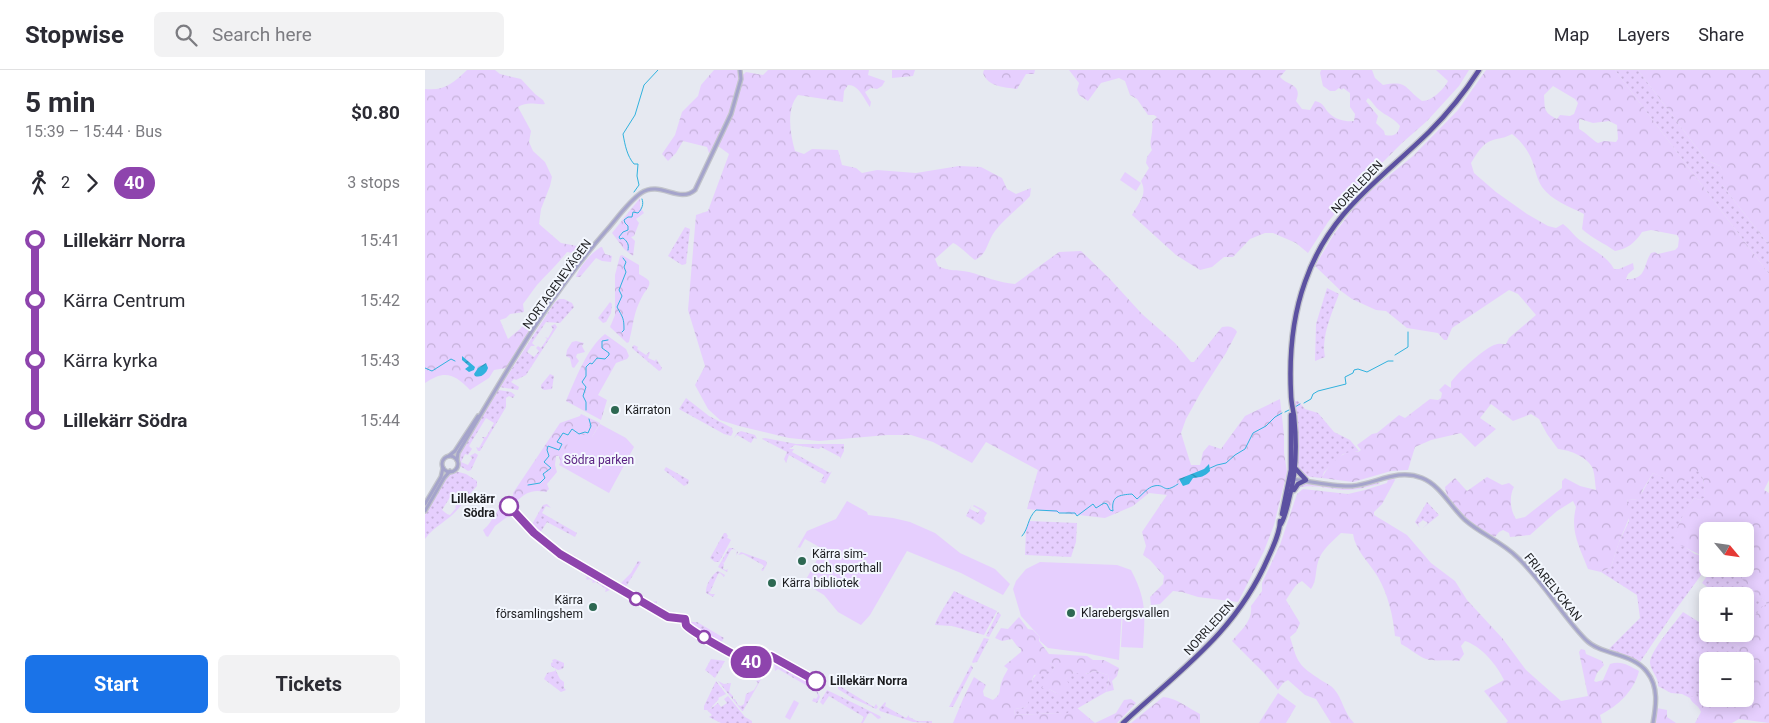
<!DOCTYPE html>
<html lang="en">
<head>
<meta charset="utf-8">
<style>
	body { margin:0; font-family:Roboto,sans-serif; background:#f2f2f3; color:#2b2b33; height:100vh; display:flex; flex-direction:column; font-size:19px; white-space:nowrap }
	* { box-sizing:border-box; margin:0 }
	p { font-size:16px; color:#7c7c81 }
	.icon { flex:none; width:28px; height:28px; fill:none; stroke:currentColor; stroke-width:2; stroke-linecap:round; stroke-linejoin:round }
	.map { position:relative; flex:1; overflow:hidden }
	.details { display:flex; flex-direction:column; background:#fff; width:425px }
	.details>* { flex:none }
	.badge { padding:0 10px; border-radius:16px; font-size:18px; line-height:32px }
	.needle { width:32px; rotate:119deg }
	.fabs { position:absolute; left:1274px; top:452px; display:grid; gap:10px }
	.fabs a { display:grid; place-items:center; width:55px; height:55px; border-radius:8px; background:#fff; box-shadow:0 2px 12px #0003; font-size:25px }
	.map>.badge { position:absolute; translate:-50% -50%; box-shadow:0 0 0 2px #fff }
	.legs { display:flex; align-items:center; gap:8px; height:55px; padding:0 25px; font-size:16px }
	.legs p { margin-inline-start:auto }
	.headline { display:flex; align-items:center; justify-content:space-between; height:85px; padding:0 25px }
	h1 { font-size:28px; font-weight:700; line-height:38px }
	.action { display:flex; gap:10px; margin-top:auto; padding:10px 25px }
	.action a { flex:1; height:58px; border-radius:8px; background:#1a73e8; color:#fff; font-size:20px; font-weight:700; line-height:58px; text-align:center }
	.action a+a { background:#f2f2f3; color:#2b2b33 }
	ul { padding:0 25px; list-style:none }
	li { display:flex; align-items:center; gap:18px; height:60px; font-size:19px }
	li i { display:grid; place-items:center; width:8px; height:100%; margin:0 6px; background:currentColor }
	li i::after { content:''; width:12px; height:12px; margin:-6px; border:4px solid; border-radius:50%; background:#fff }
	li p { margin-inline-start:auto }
	li:first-child i { background:linear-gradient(#0000 50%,currentColor 0) }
	li:last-child i { background:linear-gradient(currentColor 50%,#0000 0) }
	header { display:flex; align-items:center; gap:30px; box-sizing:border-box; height:70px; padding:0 25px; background:#fff; border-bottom:1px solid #e1e1e2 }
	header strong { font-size:24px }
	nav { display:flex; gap:28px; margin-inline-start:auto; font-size:18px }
	.search { width:350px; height:45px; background:#f2f2f3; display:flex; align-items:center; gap:12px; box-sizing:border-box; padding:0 18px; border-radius:8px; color:#7c7c81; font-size:19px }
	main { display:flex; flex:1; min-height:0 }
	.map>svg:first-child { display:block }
	.grass { fill:url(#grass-dots) }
	.forest { fill:url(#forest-crowns); fill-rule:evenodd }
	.park { fill:#e6cffe }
	.water { fill:url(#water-waves) }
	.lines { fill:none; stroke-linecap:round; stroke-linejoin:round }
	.stream { stroke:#31b2de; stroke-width:1 }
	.minor-casing { stroke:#c2c4cb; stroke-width:5.5 }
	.highway-casing { stroke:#c2c4cb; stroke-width:7 }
	.minor { stroke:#a5a4cb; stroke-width:3 }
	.highway { stroke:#5c51a1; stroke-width:4.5 }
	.line-1-casing { stroke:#fff; stroke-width:11 }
	.line-1 { stroke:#8e44ad; stroke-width:8 }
	.poi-dot { fill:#2d6852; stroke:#f3f7fe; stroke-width:2 }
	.stop-1-dot { fill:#fff; stroke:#8e44ad; stroke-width:2.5 }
	.labels { text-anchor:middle; stroke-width:4; stroke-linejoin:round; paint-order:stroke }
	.street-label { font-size:12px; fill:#1c1d20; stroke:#f3f7fe }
	.poi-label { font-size:12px; fill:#1c1d20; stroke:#f3f7fe; text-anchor:start }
	.park-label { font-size:12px; fill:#5b2384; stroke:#f3f7fe }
	.stop-label { font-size:12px; font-weight:bold; fill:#1c1d20; stroke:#f3f7fe; text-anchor:end }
</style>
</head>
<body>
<header>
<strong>Stopwise</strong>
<div class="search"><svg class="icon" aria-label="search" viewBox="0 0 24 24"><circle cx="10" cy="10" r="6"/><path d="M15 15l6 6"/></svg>Search here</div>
<nav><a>Map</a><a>Layers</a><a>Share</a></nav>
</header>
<main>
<section class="details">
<div class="headline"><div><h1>5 min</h1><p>15:39 – 15:44 · Bus</p></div><b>$0.80</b></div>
<div class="legs"><svg class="icon" aria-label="walk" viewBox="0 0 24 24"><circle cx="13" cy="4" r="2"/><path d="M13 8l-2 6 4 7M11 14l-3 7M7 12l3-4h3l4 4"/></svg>2<svg class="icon" aria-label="forward" viewBox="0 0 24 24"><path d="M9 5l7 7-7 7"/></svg><b class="badge" style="background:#8e44ad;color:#fff">40</b><p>3 stops</p></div>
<ul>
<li><i style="color:#8e44ad"></i><b>Lillekärr Norra</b><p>15:41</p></li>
<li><i style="color:#8e44ad"></i><span>Kärra Centrum</span><p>15:42</p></li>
<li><i style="color:#8e44ad"></i><span>Kärra kyrka</span><p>15:43</p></li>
<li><i style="color:#8e44ad"></i><b>Lillekärr Södra</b><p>15:44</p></li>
</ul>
<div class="action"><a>Start</a><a>Tickets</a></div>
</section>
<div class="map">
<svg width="1344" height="653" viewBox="0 0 1344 653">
	<defs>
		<pattern id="grass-dots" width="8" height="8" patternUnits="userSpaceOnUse" patternTransform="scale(1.25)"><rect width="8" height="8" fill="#e6cffe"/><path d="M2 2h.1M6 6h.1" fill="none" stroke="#c5b1d9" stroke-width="1.8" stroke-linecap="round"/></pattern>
		<pattern id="forest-crowns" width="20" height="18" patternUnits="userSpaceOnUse" patternTransform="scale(1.25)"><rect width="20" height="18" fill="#e6cffe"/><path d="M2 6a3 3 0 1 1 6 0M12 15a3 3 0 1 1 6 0" fill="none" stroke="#c5b1d9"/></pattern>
		<pattern id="water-waves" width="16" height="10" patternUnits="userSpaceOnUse" patternTransform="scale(1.25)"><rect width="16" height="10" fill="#31b2de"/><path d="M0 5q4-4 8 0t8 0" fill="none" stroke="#2990b4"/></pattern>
	</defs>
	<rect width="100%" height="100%" fill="#e6e9f1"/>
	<!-- grass -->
	<g class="grass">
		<path d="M1190,0H1213L1281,90L1295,96L1297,100V115L1344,175V204Z"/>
		<path d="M260,157L265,159L261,194L257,195L243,186Z"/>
		<path d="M902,218L914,224C907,243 896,266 900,287L890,291L891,254Z"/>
		<path d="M139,229L147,233L149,237L135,253L121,252L107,273L110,276H106L102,282L109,287L114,281L111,278L113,276L116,278L122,269L120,267L123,268L128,259L126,256L130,254L132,257L101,305L91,310L89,309L86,312L94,317L93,320L75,317L130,232L134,229Z"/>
		<path d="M185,232L187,234L186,243L181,252L178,253L173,248Z"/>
		<path d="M209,275L213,277L212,279L221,285L224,282H225L223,288L230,291L231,289L237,298L236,300L234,301L208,279L207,277Z"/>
		<path d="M125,304L129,306L127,319L119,320L116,318V315Z"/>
		<path d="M73,320L86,322L90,325L88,328L84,326L81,328V337L55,381H53L51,377L54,378L59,369L57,367H61L69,353L61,348L44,376L47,379L43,385L40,384L36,392L43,395L47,388L45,386L50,383L53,385L46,400L43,401L35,396L33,388Z"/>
		<path d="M261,328L284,346L307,358L308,362L306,366L299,364L254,339Z"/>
		<path d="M870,331H873L880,339L893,343L909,362L925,370L934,381L918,384L899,402L897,408C888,407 878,407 872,400Z"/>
		<path d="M316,361L330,365L332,369L329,368L326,373L312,365L309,368L312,363Z"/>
		<path d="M340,368L371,374H419V381L415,389V387L396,377L394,379L370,375L364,379H369L367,382L405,403L407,401L400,414L394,411H396L399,405L364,385L361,393L359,389L362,382L337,369Z"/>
		<path d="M241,397L264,410L263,414L259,416L239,400Z"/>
		<path d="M1270,398C1281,406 1279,416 1279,428L1275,430L1269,428L1255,451L1260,477L1270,484L1282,487V497L1249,542L1215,592L1184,579L1215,548L1212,525L1176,502L1186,497L1194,472L1204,451L1202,433L1203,429L1213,430L1228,403L1255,414Z"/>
		<path d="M30,401L41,404L52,411V416L41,428L40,427L41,425L35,422L27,424L17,440L22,444L25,445L31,438L30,437L35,430L33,428H36L35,431L39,432L33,439L32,438L33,439C23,451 9,456 0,469V445L21,408L25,403Z"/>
		<path d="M952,412L955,414C944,416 934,420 923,420C906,420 889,413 872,418L879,413L925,418Z"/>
		<path d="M1002,432L1014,445L998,458L1003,453L998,450L993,454L995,458L990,452Z"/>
		<path d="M122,434L126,438L121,436L117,443L152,463L150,467L122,452L115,463L120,467L119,469C128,476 137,482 146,487L149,485L152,488V492C136,487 118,469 106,456L118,435Z"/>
		<path d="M547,434L545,439L553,443L555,440L548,436L549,435L557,439L550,451L541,446Z"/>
		<path d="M604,451L652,453L651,472L646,487L600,485L601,460Z"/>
		<path d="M299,463H301L303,466L292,482L298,485L294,492H290L285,488Z"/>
		<path d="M304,478H308L313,482L311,486L312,481L308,479L306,480L299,493L297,492L299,494L298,499L301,500L303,499L302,502L293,497Z"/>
		<path d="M316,482L341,491L342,494L338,501L336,500L339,497L338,495L318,484L313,485Z"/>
		<path d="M213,491L216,492L199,520L156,494L160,492V495L194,515L206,503Z"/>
		<path d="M1287,499H1318V509L1342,534L1322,555L1320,554V526H1293L1277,513Z"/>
		<path d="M157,501L172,509L185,520L180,522L181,519L171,512L167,513L168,511L164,509L163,510L161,509L162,507L157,503L156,505Z"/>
		<path d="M293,501L300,505L299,507L295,503L293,504L285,522H283L286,524H290L288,527L281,523C280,516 287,504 293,501Z"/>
		<path d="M529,521L572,541L559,565L527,556L510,555C511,549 525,528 529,521Z"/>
		<path d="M232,531L231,534L248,543L249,541L250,544L245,546L227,535L229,533L227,532Z"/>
		<path d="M573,542L576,545L575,547L564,567L561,566Z"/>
		<path d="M1258,542L1282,557V564H1293L1314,577L1308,591H1282V619L1265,628L1257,624L1246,623L1233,616C1234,607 1226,602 1225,593C1225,581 1250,553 1258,542Z"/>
		<path d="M263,552H272L299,568L296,573H293L266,558Z"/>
		<path d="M559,568L564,569L552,592L548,593L547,592Z"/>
		<path d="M130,589L139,593V597L137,599L133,600L126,596V593L128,592L127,590Z"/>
		<path d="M286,589L300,591L290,608L280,600Z"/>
		<path d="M351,592C368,598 389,610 395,627L392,633L387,631L389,628L391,629L393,626L391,621L353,599L350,601L349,594Z"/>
		<path d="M625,593L630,597L625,606L624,619L633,624L641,609L649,602L661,604L670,601L683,605L684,607L681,622L641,645L633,643L589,645L590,639L601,637C604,632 603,627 604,621C606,607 614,601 625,593Z"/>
		<path d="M546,595L548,598L528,637H524Z"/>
		<path d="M130,599L135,609L139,612V618L141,620L136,622L119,609L122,603L130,601Z"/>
		<path d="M339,604L318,641H317L293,611L299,614L306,613L304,622L308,626V629H310L313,635L316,636L319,634L321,624L329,620L333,613L331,611L335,610V607Z"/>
		<path d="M291,611L301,624L293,628L294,629L284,640L293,633L296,637L302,633L299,629L303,626L320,647L327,651V653H296L284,647L287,645L282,640H279V636Z"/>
		<path d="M413,615L449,637L451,634L453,637L451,639L427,628L413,619Z"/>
		<path d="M402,620L455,646L456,648L453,649L446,643L443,644L438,653H436L439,647L404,626L398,635L395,632Z"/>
		<path d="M460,632L461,633L460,636L481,648L484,645V647L492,651H507V653L488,652L455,641L454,639Z"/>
	</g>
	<!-- forest -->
	<g class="forest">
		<path d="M42,0H70L75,4L96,9L110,24L118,30L120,34C110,35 103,31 93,37L106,61L104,72L108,81L120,92L127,107L125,116L116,139L114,154L136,173L152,176L160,180L140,203L142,196L153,184L142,182C133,194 122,204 112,215C107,221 103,228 98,234L99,242L85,244L81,248L75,250L83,269L95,259L107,245L110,249L109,254L81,298L69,300L64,308L45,320C29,303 19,300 0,313V19C20,21 28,13 42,0Z"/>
		<path d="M289,0H313L314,4H319L321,2L338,5L343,0H444L443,5L460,11L457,16L452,19L446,18L440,22L446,32L445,37C439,29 434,15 423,15L419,21L418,32L373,25C361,39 365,63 370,81L379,84L387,79L413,80L417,95L431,98L437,103L452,100L491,103L534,96L556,97L577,108L582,119L591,124L606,118L605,126C594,138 580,148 570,161C562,171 563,184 550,190C543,185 534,175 528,173L510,189L513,196C524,202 532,199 544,202C559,206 574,213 590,214L634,182L656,181L684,208L717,244L750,273L766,292H769L797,257C802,256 809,256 812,262L801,283L776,322L761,349L756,363L766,395H775L778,382L784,375L796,379L820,346L855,329L859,365V383L862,402L849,455L839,481L813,532L773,527L757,522L748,521L735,534L726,535L725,527L738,514L739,506L725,490L718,485L721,476L717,462L742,425L724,423L708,436L680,448L602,439L613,400L561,372L547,393L508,372L486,365H462L394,371L364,368L314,356L295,350L283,339L270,315L280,296L263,240L271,145L283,141L304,84L293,76L284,83L282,77L258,71L251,83L243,91L237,84L250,65L257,42L273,26L276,15Z"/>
		<path d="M467,0H490L488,6L467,8Z"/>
		<path d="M559,0H610L609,4H601L592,19C579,17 563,17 558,3Z"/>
		<path d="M644,0H861L855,7C863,16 878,14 871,31L877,39L885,40L890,31C900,33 899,39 905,44C911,50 922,52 929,51L930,44L925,37V23L918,18L917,20L914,18L910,21H905L898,16L895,3L896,0H947L950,8L958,15C983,10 979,18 997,31C1007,31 1018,20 1023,11L1011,0H1044L1034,16L1002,51L977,73L927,123L903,152L883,183L871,173L848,163H840L825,169L808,187H799L787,197L775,200L751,185L707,145C714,132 723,125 716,111L724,98L721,93L722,87L727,80C723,72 729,63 727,52L732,47L729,45H723L712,29L705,25L700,11L694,8L676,13L663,31L654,25L652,20L654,13ZM943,28C948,32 950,37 954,40C961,46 969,48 975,56C973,64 969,67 960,65L959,61L951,53L953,46L941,31Z"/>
		<path d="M1061,0H1190L1344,204V410L1339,420L1344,423V653L1314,649L1307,653H1270L1276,642C1274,635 1267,634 1265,628L1281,619L1282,629H1294V634L1320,629V591H1308L1314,577L1293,564H1320V554L1322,555L1337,537L1342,534L1317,509V499H1320L1322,494L1320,492V461H1282V487C1270,484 1262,477 1250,473C1249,456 1261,441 1269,428L1275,430L1279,428C1279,416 1281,406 1270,399L1255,415L1228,403L1217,421L1216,428L1213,430L1203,429L1202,433L1207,441L1194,472L1186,497L1176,502L1163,499C1154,476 1145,461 1151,437L1148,431L1132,441L1105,465L1085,467L1084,463L1078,460L1074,462L1070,467C1052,457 1023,440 1020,417L1030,408L1042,421L1062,407L1077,415L1084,413L1089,417C1084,426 1085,440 1091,449L1100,447L1137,418V411L1140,408L1155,416L1171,420C1170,414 1170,406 1168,399C1163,387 1145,380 1133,379L1122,364L1114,349L1106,344L1088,351L1066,334L1055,348L1071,359L1050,377L1036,363L1006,370L990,377L983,400L966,401L928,412L897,408C903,396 918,378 933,382L936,380L932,375L947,364L952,363L974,345L980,348L1005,329L1013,330L1016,328L1017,323L1014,320L1020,314L1026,318V312C1033,302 1059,279 1069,275C1074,273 1077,274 1081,274L1084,268L1111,245L1093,224L1084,220L1027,258L1022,270H1019L1013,263L982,258L961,241L951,240L927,229L916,221L890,196L909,164L931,135L943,123L988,86L1033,40ZM1128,16L1150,29L1153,33L1149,44L1145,46L1135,45L1132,49C1118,42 1120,39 1119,25ZM1155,49L1168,53L1184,51L1192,55L1193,69L1191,72L1179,71L1173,73C1167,70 1162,63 1154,59V50ZM1087,64C1095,70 1102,79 1106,88C1110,97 1111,108 1117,117C1127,131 1144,136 1159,144L1157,159C1168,169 1179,173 1190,181C1202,179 1210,173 1217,162L1226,160L1252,165L1254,168L1253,177L1250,180L1233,184L1230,182L1226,183C1218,195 1222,210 1201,209L1203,204L1209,199L1208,193L1194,199H1189C1182,186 1168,180 1156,171C1149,166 1145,159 1138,154L1131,158L1123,156L1102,144L1071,122L1049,103L1046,93C1052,84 1057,73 1068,70C1075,68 1080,68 1087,64Z"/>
		<path d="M1213,0H1344V175L1297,115V100L1295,96L1281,90Z"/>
		<path d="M215,128V137L219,143L211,149L214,153L209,166L206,167L210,171L208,186L199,179L187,163Z"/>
		<path d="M176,177H177L180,184L187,186L186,192L177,191L171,188L155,207H151C155,196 166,183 176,177Z"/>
		<path d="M197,185L214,195V204C217,206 222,208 224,211C226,216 220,221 218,225C208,243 209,253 204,272L202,273L185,257L190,245V205L195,186Z"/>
		<path d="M180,264L201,279L204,286L202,289L191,293L173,325L182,330L176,350L141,331C150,310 162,278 180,264Z"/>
		<path d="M151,271L159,273L157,276L160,282L152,284L151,287L154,291L149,298L147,297L145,288L141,286L142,280L147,272Z"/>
		<path d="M156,344L175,353L167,367L164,368L136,394L134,386H131L130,395L132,402L122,414L124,419L121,422C108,419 101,422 92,431V436L88,433V423L135,353L155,346Z"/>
		<path d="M969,408L970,410L957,434L949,442V445L982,465L1006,493L1030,511L1042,530L1078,569L1101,600L1136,631L1163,626L1154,582L1156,579L1160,580L1161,584L1177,591L1179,595L1172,603L1169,611L1171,612L1178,610L1185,594C1196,590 1205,596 1214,601C1209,621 1193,636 1175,645L1177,653H1081L1083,651L1059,621L1079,610C1072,595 1056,576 1040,571L1036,576L1039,584L1034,591C1022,589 1010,592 1001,589C993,586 984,578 976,574L975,567L970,566C968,545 963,525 953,507C944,492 930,480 928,464L916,463C908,471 896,480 893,492C890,502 892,510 886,519L877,511C870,514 866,523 861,530L875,553L871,562L865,567C872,589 871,594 893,608C898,612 905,614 909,619C918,629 918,642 929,653H906L891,629L880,625L863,610L858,613L853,620L839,603L807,571C816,560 828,551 826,536L837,521V513L855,475L872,424L878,419L923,424L940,420L962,413L963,409Z"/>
		<path d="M79,435L86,442V444L70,456L63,467L61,466L58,460C67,454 69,441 79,435Z"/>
		<path d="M594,547L603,559L608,560L615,567L614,571L624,584L662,586L668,590H679L694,598L692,606L687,611L689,620L681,622L684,608L683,605L670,601L657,605L649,602L646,606L641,609L644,614L641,620L633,624L624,619L617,618L630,597L625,593L621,603L609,605C604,615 607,628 601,637L590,639L589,645L633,643L641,644L651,637L670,653L691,643L699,630L706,629L711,633L692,653H528L538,629L549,607L561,615L558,621L559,626L568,630C578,623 573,620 577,611C578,607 581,603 583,599L579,596L596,582V579L592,576L587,569L577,571L570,568L576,558L583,559Z"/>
		<path d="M853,623L871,636L861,653H834Z"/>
		<path d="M738,627C752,628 763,638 775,644V653H706Z"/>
		<path d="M1232,638L1242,640V647L1251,653H1231Z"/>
	</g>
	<!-- park -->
	<g class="park">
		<path d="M700,102L716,113L711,121L695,110Z"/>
		<path d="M175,354L201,368L209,377L184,423L134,395L148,362L167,367Z"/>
		<path d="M422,431L442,442L443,445L468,448L485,452L510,463L535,483L570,499L585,514L578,525L536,503L482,481L445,545L436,555L413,542L399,525L379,513L398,479L380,469L375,478L373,477L368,485L382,461L411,449Z"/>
		<path d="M557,439L562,443L559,448L560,451L556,455L550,451Z"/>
		<path d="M301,467L306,470L298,485L292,482Z"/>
		<path d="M615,492L692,495L706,500C722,530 720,545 718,578L696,577L698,539H704L697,538L694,590L660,583L623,578L615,571V567L596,546L588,519L591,511L601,499Z"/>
		<path d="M369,630L374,633L365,650L360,647Z"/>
	</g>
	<!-- water -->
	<g class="water">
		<path d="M37,286L50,297L49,300L44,302L40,299L44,296L37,290Z"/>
		<path d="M61,293L63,298C61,304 56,308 50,306L49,304L53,298Z"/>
		<path d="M784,394L785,401C779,407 776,407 768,408L764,414L758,416L754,409L779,399Z"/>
	</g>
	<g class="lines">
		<!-- stream -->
		<g class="stream">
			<path d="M209,122L214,115L212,106L213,94H209C202,86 200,75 198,64L210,45L219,15L233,0"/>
			<path d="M203,180C204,175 203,172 198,168L195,169L194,167L198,162L203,160V156L200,153L199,150L203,147H207L208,142L213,143C217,139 219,134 217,129"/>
			<path d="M197,262L199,260C199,248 198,248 192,237L197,226L194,220L201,202L199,197L201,192L198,188"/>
			<path d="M970,285L983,277V262"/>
			<path d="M0,298L7,301L26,289L30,291"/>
			<path d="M879,333L886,329L888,324L893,321L921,314L920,307L928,303L929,300L933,299L942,302L963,291H968"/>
			<path d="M870,337L875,334"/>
			<path d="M161,340V332L158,326L161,317L157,312L161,306V297L165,293L167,294L172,288L180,289L184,285V283L177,278V271L183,270"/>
			<path d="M860,342L864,340"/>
			<path d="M783,399L792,395L801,393L810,385L820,379L828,363L841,356L850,347L857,343"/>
			<path d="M103,415L115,413L120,408L118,404L126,398L119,392L124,386L122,380L123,376L134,380L137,374L132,372L138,363L143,365L147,359L154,364L160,362L163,363L166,356L164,349"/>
			<path d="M597,466C604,458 602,449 611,440L632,441L634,443H650L652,446L668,434L671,438L679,433L682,434L685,440L688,441C686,426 694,425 707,424L712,429C717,425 723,417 729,416C741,413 737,425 753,414"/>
		</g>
		<defs>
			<g id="minor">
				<path d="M24,386L30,381L53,346"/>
				<circle cx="25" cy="394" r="8"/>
				<path d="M32,390L33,383C78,307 122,229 180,162C191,150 202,133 216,123C235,110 254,134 270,120L306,44L316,9L315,0"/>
				<path d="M867,409C883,411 910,417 927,416C951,414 972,398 997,408C1015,415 1025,436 1040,450C1056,464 1077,472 1092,487C1118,511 1135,543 1160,569C1176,586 1207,582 1222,602C1234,617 1231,636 1228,653"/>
				<path d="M0,434L16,407L18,398"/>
				<path d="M0,441L19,408L25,401"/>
			</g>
			<g id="highway">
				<path d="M869,420L873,414L881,410L870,398"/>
				<path d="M857,444L866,400V345"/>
				<path d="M856,454C860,447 862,438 864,429C872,401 872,375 869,346C868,339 866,332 866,324C864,285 867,248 880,212C904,142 954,111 1004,62C1023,43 1040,22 1054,0"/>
				<path d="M698,653C755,600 811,562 843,488C848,477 855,463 855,451"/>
			</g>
		</defs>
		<!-- minor casing -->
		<use href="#minor" class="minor-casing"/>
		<!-- highway casing -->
		<use href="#highway" class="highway-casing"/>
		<!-- minor -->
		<use href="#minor" class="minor"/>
		<!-- highway -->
		<use href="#highway" class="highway"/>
	</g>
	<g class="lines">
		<defs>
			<path id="line-1" d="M84,436L109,463L135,484L243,547L260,549L261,555C265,561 317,590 325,592C333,593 341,591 346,586L391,611"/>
		</defs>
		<!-- line-1 casing -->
		<use href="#line-1" class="line-1-casing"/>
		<!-- line-1 -->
		<use href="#line-1" class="line-1"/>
	</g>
	<!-- markers -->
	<g class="poi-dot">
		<circle cx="190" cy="340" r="5"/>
		<circle cx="377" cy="491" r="5"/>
		<circle cx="347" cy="513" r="5"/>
		<circle cx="168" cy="537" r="5"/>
		<circle cx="646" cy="543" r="5"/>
	</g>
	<g class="stop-1-dot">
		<circle cx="84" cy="436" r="9"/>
		<circle cx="211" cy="529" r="6"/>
		<circle cx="279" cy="567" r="6"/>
		<circle cx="391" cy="611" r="9"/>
	</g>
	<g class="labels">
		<!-- street labels -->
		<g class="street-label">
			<text transform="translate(932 117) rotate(-46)" y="4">NORRLEDEN</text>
			<text transform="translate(132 214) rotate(-54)" y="4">NORTAGENEVÄGEN</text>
			<text transform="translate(1128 517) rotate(51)" y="4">FRIARELYCKAN</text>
			<text transform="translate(784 558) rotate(-48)" y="4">NORRLEDEN</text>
		</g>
		<!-- poi labels -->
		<g class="poi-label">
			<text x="200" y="344">Kärraton</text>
			<text x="387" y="488">Kärra sim-<tspan x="387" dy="14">och sporthall</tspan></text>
			<text x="357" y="517">Kärra bibliotek</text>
			<text x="158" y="534" text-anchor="end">Kärra<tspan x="158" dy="14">församlingshem</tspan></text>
			<text x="656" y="547">Klarebergsvallen</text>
		</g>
		<!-- park labels -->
		<g class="park-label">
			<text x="174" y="394">Södra parken</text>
		</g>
		<!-- stop labels -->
		<g class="stop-label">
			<text x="70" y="433">Lillekärr<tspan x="70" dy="14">Södra</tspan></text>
			<text x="405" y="615" text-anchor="start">Lillekärr Norra</text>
		</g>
	</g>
</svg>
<div class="fabs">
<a><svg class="needle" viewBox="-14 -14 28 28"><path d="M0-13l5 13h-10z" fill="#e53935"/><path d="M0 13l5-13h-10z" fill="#7c7c81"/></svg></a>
<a>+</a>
<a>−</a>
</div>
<b class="badge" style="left:326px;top:592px;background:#8e44ad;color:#fff">40</b>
</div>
</main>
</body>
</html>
